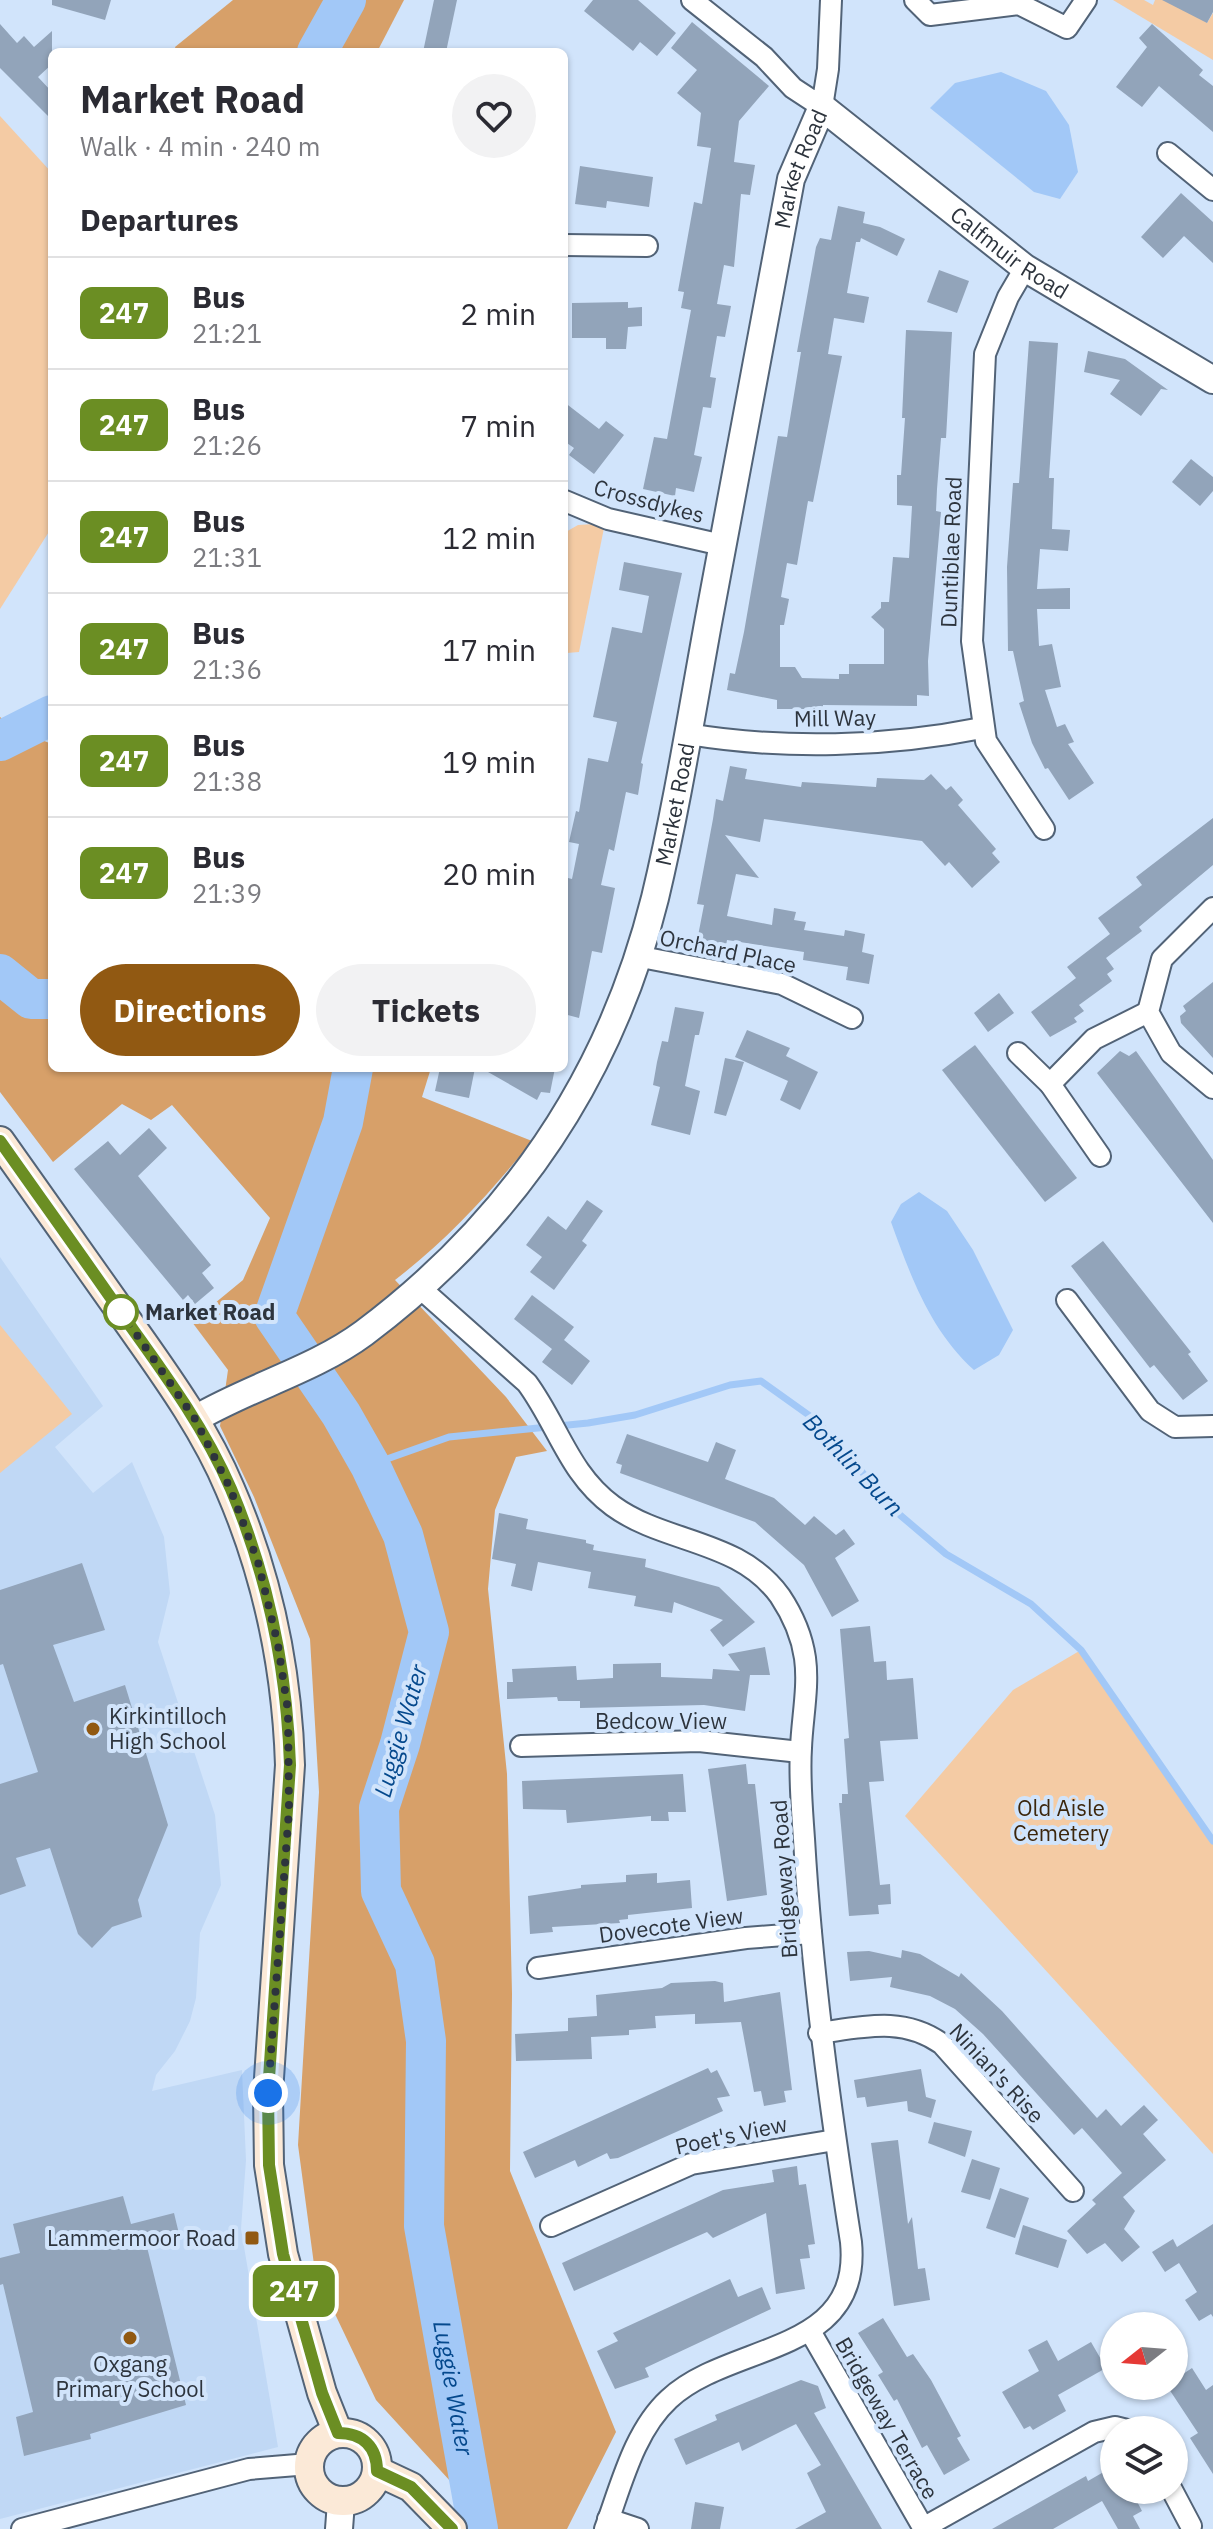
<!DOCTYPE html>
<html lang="en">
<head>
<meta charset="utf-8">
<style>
	body { margin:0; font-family:"IBM Plex Sans",sans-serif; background:#f2f2f3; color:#2b2b33; height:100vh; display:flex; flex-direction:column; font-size:30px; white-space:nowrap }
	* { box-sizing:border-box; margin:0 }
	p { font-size:26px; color:#7c7c81 }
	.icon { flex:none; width:44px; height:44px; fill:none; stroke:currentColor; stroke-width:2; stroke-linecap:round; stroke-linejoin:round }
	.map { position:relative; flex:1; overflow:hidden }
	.sheet { position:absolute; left:48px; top:48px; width:520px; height:1024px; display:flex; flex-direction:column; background:#fff; border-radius:12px; box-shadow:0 2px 6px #0004 }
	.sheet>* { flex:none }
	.badge { padding:0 16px; border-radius:12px; font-size:28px; line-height:52px }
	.needle { width:52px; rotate:253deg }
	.tools { position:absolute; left:1100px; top:2312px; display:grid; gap:16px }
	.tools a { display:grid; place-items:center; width:88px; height:88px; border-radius:50%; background:#fff; box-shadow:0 2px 6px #0004; font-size:40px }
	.you { position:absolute; width:40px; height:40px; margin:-20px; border:6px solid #fff; border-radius:50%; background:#1a73e8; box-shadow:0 0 0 12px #1a73e833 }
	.map>.badge { position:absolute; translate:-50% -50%; box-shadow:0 0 0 4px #fff }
	h2 { padding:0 32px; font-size:30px; line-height:72px }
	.round { display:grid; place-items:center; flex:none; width:84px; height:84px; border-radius:42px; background:#f2f2f3 }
	.headline { display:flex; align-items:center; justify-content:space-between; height:136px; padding:0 32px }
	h1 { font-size:38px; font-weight:800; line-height:60px }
	.button { display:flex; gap:16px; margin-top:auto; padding:16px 32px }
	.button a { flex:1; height:92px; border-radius:48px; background:#915912; color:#fff; font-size:32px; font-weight:800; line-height:92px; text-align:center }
	.button a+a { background:#f2f2f3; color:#2b2b33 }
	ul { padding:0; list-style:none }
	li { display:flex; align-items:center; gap:24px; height:112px; padding:0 32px; border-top:2px solid #e1e1e2 }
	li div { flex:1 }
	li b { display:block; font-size:30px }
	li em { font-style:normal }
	li .badge { min-width:88px; font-weight:700; text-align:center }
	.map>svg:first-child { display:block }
	.built { fill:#c0d8f5 }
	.green { fill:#f4cba4 }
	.forest { fill:#d7a069 }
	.water { fill:#a2c8f7 }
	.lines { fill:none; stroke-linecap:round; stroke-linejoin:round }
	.stream { stroke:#a2c8f7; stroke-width:7 }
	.river { stroke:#a2c8f7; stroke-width:40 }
	.building { fill:#92a4ba }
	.minor-casing { stroke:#526377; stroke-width:24 }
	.tertiary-casing { stroke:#526377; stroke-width:30 }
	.secondary-casing { stroke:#526377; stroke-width:32 }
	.minor { stroke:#fff; stroke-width:20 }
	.tertiary { stroke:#fff; stroke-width:26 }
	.secondary { stroke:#fbe9d7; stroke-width:28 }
	.line-casing { stroke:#fff; stroke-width:18 }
	.line { stroke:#6b8e23; stroke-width:12 }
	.walk { stroke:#2d343d; stroke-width:8; stroke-dasharray:0 14.4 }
	.stop-dot { fill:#fff; stroke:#6b8e23; stroke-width:4 }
	.poi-dot { fill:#915912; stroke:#d1e4fb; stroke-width:3 }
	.labels { text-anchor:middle; stroke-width:8; stroke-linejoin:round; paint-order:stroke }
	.street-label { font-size:22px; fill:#2d343d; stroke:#d1e4fb }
	.stop-label { font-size:22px; font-weight:bold; fill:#2d343d; stroke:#d1e4fb; text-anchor:start }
	.poi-label { font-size:22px; fill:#2d343d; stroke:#d1e4fb; text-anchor:start }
	.park-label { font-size:22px; fill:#3c260c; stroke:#d1e4fb }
	.water-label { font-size:24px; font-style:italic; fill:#05498d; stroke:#d1e4fb }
</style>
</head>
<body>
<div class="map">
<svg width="1213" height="2529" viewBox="0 0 1213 2529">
	<rect width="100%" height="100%" fill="#d1e4fb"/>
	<!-- built -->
	<path class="built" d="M0,1257L103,1406L55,1447L93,1493L132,1462L164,1537L170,1593L158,1642L215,1815L221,1885L200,1933L196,1998L190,2021L175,2051L156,2075L152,2091L242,2070L246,2160L241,2229L278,2447L0,2519Z"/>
	<!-- green -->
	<g class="green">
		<path d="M1113,0H1144L1153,5L1155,0H1180L1207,23L1213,13V60Z"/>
		<path d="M0,116L52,173V527L0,609Z"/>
		<path d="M594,524L604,528L579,652L567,653L564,641V533L578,525Z"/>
		<path d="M0,1325L72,1414L0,1473Z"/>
		<path d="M1081,1650L1213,1841V2154L905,1816L1013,1690Z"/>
	</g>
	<!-- forest -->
	<g class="forest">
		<path d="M233,0H404L377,52H177L175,47Z"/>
		<path d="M0,717L16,730L52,744V1068H431L422,1097L532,1141C490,1193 448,1239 395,1280L506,1397L547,1451L516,1457L495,1510L488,1589L507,1774L512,1994L510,2171L616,2432L567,2529H494L376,2400L315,2272L298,2145L319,1792L310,1639L254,1497L220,1426L228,1370L192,1322L243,1280L270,1218L172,1105L151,1120L122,1104L53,1162L0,1092Z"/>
	</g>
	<!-- water -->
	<g class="water">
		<path d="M1001,72L1046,91L1069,125L1078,172L1060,199L1034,192L930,108L955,83Z"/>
		<path d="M919,1192L947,1211L973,1250L1013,1330L999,1355L974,1370C930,1330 911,1277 891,1222L901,1204Z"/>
	</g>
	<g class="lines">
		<!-- stream -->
		<path class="stream" d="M370,1465L449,1437L588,1423L635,1415L730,1385L761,1381L817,1421L900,1515L946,1554L1031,1604L1081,1650L1213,1841"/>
		<!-- river -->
		<g class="river">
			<path d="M317,52L346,0"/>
			<path d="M0,741L52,715"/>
			<path d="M0,974L31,999H52"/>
			<path id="s1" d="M353,1068L343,1122L274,1316L341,1414L370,1465L403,1535L429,1632L400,1744L379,1808L381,1891L415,1964L426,2041L424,2226L478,2529"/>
		</g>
	</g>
	<!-- building -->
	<g class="building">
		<path d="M52,0H111L105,20L52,5Z"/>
		<path d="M434,0H457L446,52H423Z"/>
		<path d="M593,0H638L676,33L657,56L640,42L633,51L584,11Z"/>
		<path d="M1162,0H1213V12L1207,23Z"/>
		<path d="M692,22L769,86L739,121L734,162L755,165L750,195L741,194L734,267L724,265L717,304L731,306L725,337L717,336L710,377L716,378L711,408L703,407L694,455L702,457L694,492L676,488L675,496L643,489L654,437L667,439L691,310L681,308L684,292L678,291L694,202L702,204L711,148L697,146L701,113L677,93L697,70L671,48Z"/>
		<path d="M0,24L17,43L24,36L34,47L52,31V64L38,77L52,92V120L0,68Z"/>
		<path d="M1152,24L1203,70L1199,75L1213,86V132L1159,86L1142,107L1116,87L1147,47L1139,38Z"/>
		<path d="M580,166L653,177L649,207L607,201L606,208L575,204Z"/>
		<path d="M1181,193L1213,222V263L1184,236L1163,258L1141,237Z"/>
		<path d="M838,206L865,212L863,223L880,227L905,239L897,256L861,238L860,242H856L847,293L869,297L864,323L834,318L828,354L842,356L813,502L808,501L797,565L787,563L781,597L789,599L784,625H780V667H795L802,678L839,679V674H849V664H884V629L871,617L881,608V602H889L893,557L909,558L912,506L897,505V475H901L905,418H902L906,330L952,332L946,438H941L937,489L936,511L941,512L928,661L929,696L917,695V706L823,705V709H777V700L727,690L730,673L735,674L744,632L778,436L787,437L801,352H797L816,247L820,238L831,240Z"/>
		<path d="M939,270L969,281L957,313L927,302Z"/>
		<path d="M628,302V308L642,307V326L628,327L626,349H606V338H572V303Z"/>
		<path d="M1029,341L1058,343L1049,478H1054L1052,529L1070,530L1068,551L1040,549L1037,589L1070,588V609H1037L1039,646L1052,644L1061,687L1045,690L1057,727L1065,724L1074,742L1068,744L1094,783L1069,800L1048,768L1045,769L1032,743L1019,703L1024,701L1013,651H1008L1007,567L1013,483H1019Z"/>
		<path d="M1088,351L1125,359L1168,390L1161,389L1141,416L1110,394L1120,380L1084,372Z"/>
		<path d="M564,402L599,429L606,421L624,435L594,474L569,455L574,448L564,441Z"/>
		<path d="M1191,459L1213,477V491L1200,506L1172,482Z"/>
		<path d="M624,562L682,573L641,763L643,764L638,795L626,792L614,851L609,849L601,885L615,888L602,953L592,951L579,1018L564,1014V877L572,879L579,844L569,842L576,811L579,812L588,758L608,762L617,722L593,717L612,627L642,633L649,596L619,590Z"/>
		<path d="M730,766L747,769L745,779L801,787L802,782L876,787L877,778L924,780L931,774L946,790L951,786L963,800L958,805L996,849L992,853L1000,862L972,888L949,862L945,866L922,841L764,819L760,842L725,835L759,878L736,874L727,916L772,925L774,908L796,912L794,920L806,922L804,930L844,936L845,930L865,934L862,952L874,955L869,984L846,980L848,967L803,960L804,952L727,940L726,946L697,941L704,905L697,904L713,819L716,799L723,801Z"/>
		<path d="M1213,818V865L1139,927L1142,931L1106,958L1114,969L1107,974L1112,981L1079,1005L1084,1011L1074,1018L1077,1022L1050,1037L1031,1012L1076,978L1067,967L1110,934L1098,918L1142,885L1136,877Z"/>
		<path d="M1213,982V1058L1181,1023L1180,1016L1186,1011L1183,1006Z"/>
		<path d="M999,993L1014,1013L988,1032L974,1013Z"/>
		<path d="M675,1007L704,1012L699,1035H695L685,1086L700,1091L690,1135L651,1125L660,1087L653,1085L657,1062L662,1041L668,1042Z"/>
		<path d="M747,1030L790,1048L786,1056L818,1072L800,1110L780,1100L788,1081L735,1057Z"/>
		<path d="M975,1045L1077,1178L1045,1202L942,1070Z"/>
		<path d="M1120,1051L1129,1056L1136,1051L1213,1160V1223L1097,1073Z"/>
		<path d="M725,1058L744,1062L726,1116L714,1113Z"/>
		<path d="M440,1068H475L469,1098L435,1091Z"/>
		<path d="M481,1068H555L550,1093L541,1092L537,1100Z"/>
		<path d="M149,1128L167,1148L138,1176L211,1265L202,1273L214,1288L195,1304L188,1295L183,1300L74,1169L108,1141L120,1155Z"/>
		<path d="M587,1200L603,1211L582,1241L587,1245L554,1290L530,1272L542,1257L526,1245L548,1216L566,1230Z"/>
		<path d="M1103,1241L1191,1352L1188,1354L1208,1381L1183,1400L1154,1365L1150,1368L1071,1266Z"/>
		<path d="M532,1295L574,1327L564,1340L590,1361L572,1385L542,1362L552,1349L514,1319Z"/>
		<path d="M627,1434L708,1462L716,1442L736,1450L725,1479L774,1498L805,1525L814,1516L836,1535L844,1529L855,1544L835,1558L859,1601L832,1617L804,1565L755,1522L620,1473L622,1465L616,1463Z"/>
		<path d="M499,1513L528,1519L526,1529L586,1540V1543L594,1545L593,1550L646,1559L645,1567L719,1587L755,1622L723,1647L710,1630L723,1620L674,1602L672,1613L634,1606L636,1596L588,1588L591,1572L538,1562L532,1591L511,1586L516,1564L492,1559Z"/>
		<path d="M82,1563L105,1630L53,1645L74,1702L125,1685L168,1825L138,1900L142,1917L112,1927L92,1948L78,1934L50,1848L16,1858L26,1886L0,1895V1784L38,1772L3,1664L0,1665V1590Z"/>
		<path d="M870,1626L874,1662L886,1661L887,1680L913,1678L918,1739L880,1741L884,1781L869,1782L880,1885L890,1884L891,1904L878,1905L879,1914L849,1916L839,1803H842V1794H848L844,1739L849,1738L840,1629Z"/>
		<path d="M765,1647L770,1675H750L745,1711L704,1705L580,1708V1701H558L557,1697L507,1699V1682H513L512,1669L576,1666L577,1680L613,1678V1664L661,1663V1677L712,1679L713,1669L740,1671L728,1654Z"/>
		<path d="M746,1764L748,1784H755L767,1895L727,1901L708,1769Z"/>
		<path d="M683,1774L686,1812H668L669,1821H651V1816L567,1823L566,1810L523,1809L522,1781Z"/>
		<path d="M657,1873V1883L690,1880L692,1908L628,1915V1919L619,1920L620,1923L552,1927L553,1932L530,1934L528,1896L581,1888V1885L626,1882V1875Z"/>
		<path d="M902,1950L920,1954L959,1977L961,1973L1002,2011L1097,2118L1106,2109L1121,2126L1144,2105L1158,2120L1143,2134L1166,2160L1123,2197L1135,2211L1124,2229L1140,2247L1122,2262L1105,2243L1087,2254L1067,2231L1096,2204L1092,2200L1122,2173L1082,2128L1074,2135L983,2034L955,2009L930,1996L890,1987L892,1977L850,1981L847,1952L869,1951L901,1958Z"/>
		<path d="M715,1981L723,1983L724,2002L780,1992L792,2090L784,2091L786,2102L764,2106L761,2091L754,2092L741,2022L695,2024V2014L655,2016L656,2028L629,2030V2035L591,2037L592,2059L516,2061L515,2034L568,2031V2018L597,2016L596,1995L662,1988L671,1983Z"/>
		<path d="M708,2068L711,2073L717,2070L730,2096L717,2098L723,2111L618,2158L610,2159L607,2153L578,2167L575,2160L535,2178L523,2152Z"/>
		<path d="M921,2069L926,2097L936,2100L931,2118L908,2111L907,2101L867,2107L865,2097L857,2098L854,2080Z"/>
		<path d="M934,2122L972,2131L965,2157L928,2143Z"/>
		<path d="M898,2140L908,2224L912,2217L918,2269L925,2268L930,2300L894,2306L871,2143Z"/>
		<path d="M972,2159L1000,2168L990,2200L961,2192Z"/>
		<path d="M797,2166L799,2185L806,2184L815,2244L808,2245L810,2258L800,2259L805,2289L776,2294L766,2213L713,2238L707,2232L574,2291L562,2263L723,2190L774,2182L772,2170Z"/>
		<path d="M1000,2188L1029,2198L1015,2238L986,2228Z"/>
		<path d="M123,2196L131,2224L174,2213L180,2238L147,2247L186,2405L90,2434L91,2439L24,2456L16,2417L33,2412L3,2284L0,2285V2258L20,2253L13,2224Z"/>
		<path d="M1213,2224V2317L1211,2314L1199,2321L1185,2300L1197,2292L1179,2263L1165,2272L1152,2252L1173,2239L1177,2247Z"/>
		<path d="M1023,2225L1067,2240L1058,2268L1015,2254Z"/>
		<path d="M730,2279L738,2297L762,2287L771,2309L645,2368L649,2377L615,2389L597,2351L618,2341L613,2333Z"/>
		<path d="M883,2318L907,2357L913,2354L931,2380L961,2436L957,2438L970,2460L944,2475L927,2445L922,2448L897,2399L894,2401L878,2375L883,2372L858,2333Z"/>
		<path d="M1047,2340L1058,2361L1091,2342L1106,2368L1058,2395L1066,2411L1033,2430L1030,2426L1024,2429L1002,2392L1039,2371L1028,2350Z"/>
		<path d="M1192,2368L1206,2390L1213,2385V2474L1190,2438L1198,2433L1167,2386H1174V2380Z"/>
		<path d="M801,2380L818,2386L826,2408L814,2413L882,2529H795L826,2512L807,2473L821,2465L796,2424L742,2451L739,2442L686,2465L674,2439L717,2420L715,2415Z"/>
		<path d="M1114,2466V2490H1131L1142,2511L1133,2516L1140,2529H1118L1102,2501L1053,2529H992L1086,2476L1088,2481Z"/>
		<path d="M695,2502L724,2507L720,2529H691Z"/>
	</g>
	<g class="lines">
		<defs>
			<g id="minor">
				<path d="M692,0L764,57L793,88L822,107L828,69L831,0"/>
				<path d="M915,0L930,15L1019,4L1067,28L1086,0"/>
				<path d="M1168,153L1213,190"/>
				<path d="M564,245L647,246"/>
				<path d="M1025,268L1008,297L985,354L972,641L986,741L1044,829"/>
				<path d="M565,501L608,519L722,545"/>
				<path d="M688,734C784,750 887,747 982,728"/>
				<path d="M1213,908L1162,959L1148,1012L1171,1053L1213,1088"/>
				<path d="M636,956L782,984L852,1018"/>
				<path d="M1018,1053L1050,1084L1100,1156"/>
				<path d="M1050,1084L1094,1039L1148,1012"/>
				<path d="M419,1287L527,1383C558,1425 569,1474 613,1506C665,1544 739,1539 780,1596C792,1614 802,1637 805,1658C809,1687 802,1719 801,1748C799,1778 802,1809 804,1839C812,1975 830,2107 851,2242C862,2356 730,2342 669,2399C634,2431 621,2486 605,2529"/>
				<path d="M1067,1300L1150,1411L1175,1427L1213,1426"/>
				<path d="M521,1746L699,1741L800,1752"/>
				<path d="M538,1968L746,1938L811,1933"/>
				<path d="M819,2033C863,2027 903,2016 942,2044L1073,2191"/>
				<path d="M551,2226L691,2164L835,2140"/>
				<path d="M810,2331L924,2529"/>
				<path d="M1172,2490L1191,2526"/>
				<path d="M608,2519L638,2529"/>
				<path d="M923,2528L1094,2432L1115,2427L1127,2430"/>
				<path d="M22,2529L249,2469L309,2464"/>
			</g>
			<g id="tertiary">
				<path id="s2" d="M195,1419C249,1387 314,1370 364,1333C512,1222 610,1078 655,898C677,806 692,711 709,618C736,472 763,326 791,179L822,107L1025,268L1213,380"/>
				<path d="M339,2529L341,2502"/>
			</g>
			<g id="secondary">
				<path d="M0,1141C42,1200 84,1260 126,1319C164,1373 204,1427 230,1489C268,1577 287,1670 290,1765L268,2093L269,2165L283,2254L322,2393L338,2433"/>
				<circle cx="343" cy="2467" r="34"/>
				<path d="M377,2471L411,2487L452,2529"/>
			</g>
		</defs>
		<!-- minor casing -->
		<use href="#minor" class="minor-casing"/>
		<!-- tertiary casing -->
		<use href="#tertiary" class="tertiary-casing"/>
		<!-- secondary casing -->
		<use href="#secondary" class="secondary-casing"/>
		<!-- minor -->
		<use href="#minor" class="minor"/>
		<!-- tertiary -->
		<use href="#tertiary" class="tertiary"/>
		<!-- secondary -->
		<use href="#secondary" class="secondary"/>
	</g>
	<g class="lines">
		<defs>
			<path id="line" d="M0,1141C43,1202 87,1263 129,1324C167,1377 205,1429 231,1489C268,1577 287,1670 290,1765L268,2093L269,2165L283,2254L322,2393L338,2433C363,2433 377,2447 377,2471L411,2487L452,2529"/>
		</defs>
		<!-- line casing -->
		<use href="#line" class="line-casing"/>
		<!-- line -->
		<use href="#line" class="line"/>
		<!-- walk -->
		<path class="walk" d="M121,1312L195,1419L230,1488L258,1562L278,1645L288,1711L289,1810L268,2093"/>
	</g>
	<!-- markers -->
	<circle class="stop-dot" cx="121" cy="1312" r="16"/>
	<g class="poi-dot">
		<circle cx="93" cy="1729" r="8"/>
		<rect x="244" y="2230" width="16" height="16" rx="4"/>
		<circle cx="130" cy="2338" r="8"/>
	</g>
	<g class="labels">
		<!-- street labels -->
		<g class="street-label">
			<text dy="8" stroke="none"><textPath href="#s2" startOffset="1468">Market Road</textPath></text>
			<text dy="8" stroke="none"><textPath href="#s2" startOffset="1772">Calfmuir Road</textPath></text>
			<text transform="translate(649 501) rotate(15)" y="8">Crossdykes</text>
			<text transform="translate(951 552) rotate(-88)" y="8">Duntiblae Road</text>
			<text transform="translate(835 718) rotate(-1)" y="8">Mill Way</text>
			<text dy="8" stroke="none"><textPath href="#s2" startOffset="820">Market Road</textPath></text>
			<text transform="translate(728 951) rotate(12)" y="8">Orchard Place</text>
			<text x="661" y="1729">Bedcow View</text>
			<text transform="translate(784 1879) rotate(-94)" y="8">Bridgeway Road</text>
			<text transform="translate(671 1925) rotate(-8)" y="8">Dovecote View</text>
			<text transform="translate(997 2073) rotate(47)" y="8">Ninian's Rise</text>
			<text transform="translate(731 2135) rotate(-12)" y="8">Poet's View</text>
			<text transform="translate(887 2418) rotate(60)" y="8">Bridgeway Terrace</text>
		</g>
		<!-- stop labels -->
		<g class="stop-label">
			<text x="145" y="1320">Market Road</text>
		</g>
		<!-- poi labels -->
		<g class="poi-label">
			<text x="109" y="1724">Kirkintilloch<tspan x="109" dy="25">High School</tspan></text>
			<text x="236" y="2246" text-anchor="end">Lammermoor Road</text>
			<text x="130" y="2372" text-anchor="middle">Oxgang<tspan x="130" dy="25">Primary School</tspan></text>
		</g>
		<!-- park labels -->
		<g class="park-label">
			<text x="1061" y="1816">Old Aisle<tspan x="1061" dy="25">Cemetery</tspan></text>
		</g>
		<!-- water labels -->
		<g class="water-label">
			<text transform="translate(853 1465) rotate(46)" y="8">Bothlin Burn</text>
			<text transform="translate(401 1731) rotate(-74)" y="8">Luggie Water</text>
			<text dy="8" stroke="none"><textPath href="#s1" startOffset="1390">Luggie Water</textPath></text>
		</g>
	</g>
</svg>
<div class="tools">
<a><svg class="needle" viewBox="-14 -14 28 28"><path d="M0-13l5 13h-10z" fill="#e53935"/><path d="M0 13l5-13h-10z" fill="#7c7c81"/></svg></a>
<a><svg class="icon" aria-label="layers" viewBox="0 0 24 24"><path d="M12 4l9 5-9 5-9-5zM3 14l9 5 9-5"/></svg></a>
</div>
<div class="you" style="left:268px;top:2093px"></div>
<b class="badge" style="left:294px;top:2291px;background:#6b8e23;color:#fff">247</b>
<section class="sheet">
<div class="headline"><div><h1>Market Road</h1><p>Walk · 4 min · 240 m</p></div><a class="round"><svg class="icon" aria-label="heart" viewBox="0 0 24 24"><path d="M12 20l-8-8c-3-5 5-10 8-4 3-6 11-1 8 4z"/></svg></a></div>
<h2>Departures</h2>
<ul>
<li><span class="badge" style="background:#6b8e23;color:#fff">247</span><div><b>Bus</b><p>21:21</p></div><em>2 min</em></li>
<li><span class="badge" style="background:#6b8e23;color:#fff">247</span><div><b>Bus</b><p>21:26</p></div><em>7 min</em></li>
<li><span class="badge" style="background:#6b8e23;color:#fff">247</span><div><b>Bus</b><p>21:31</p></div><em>12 min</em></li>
<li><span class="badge" style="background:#6b8e23;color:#fff">247</span><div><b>Bus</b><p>21:36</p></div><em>17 min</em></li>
<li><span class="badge" style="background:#6b8e23;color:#fff">247</span><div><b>Bus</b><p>21:38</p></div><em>19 min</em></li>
<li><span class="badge" style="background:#6b8e23;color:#fff">247</span><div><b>Bus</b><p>21:39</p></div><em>20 min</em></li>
</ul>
<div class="button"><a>Directions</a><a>Tickets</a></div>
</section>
</div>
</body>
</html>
